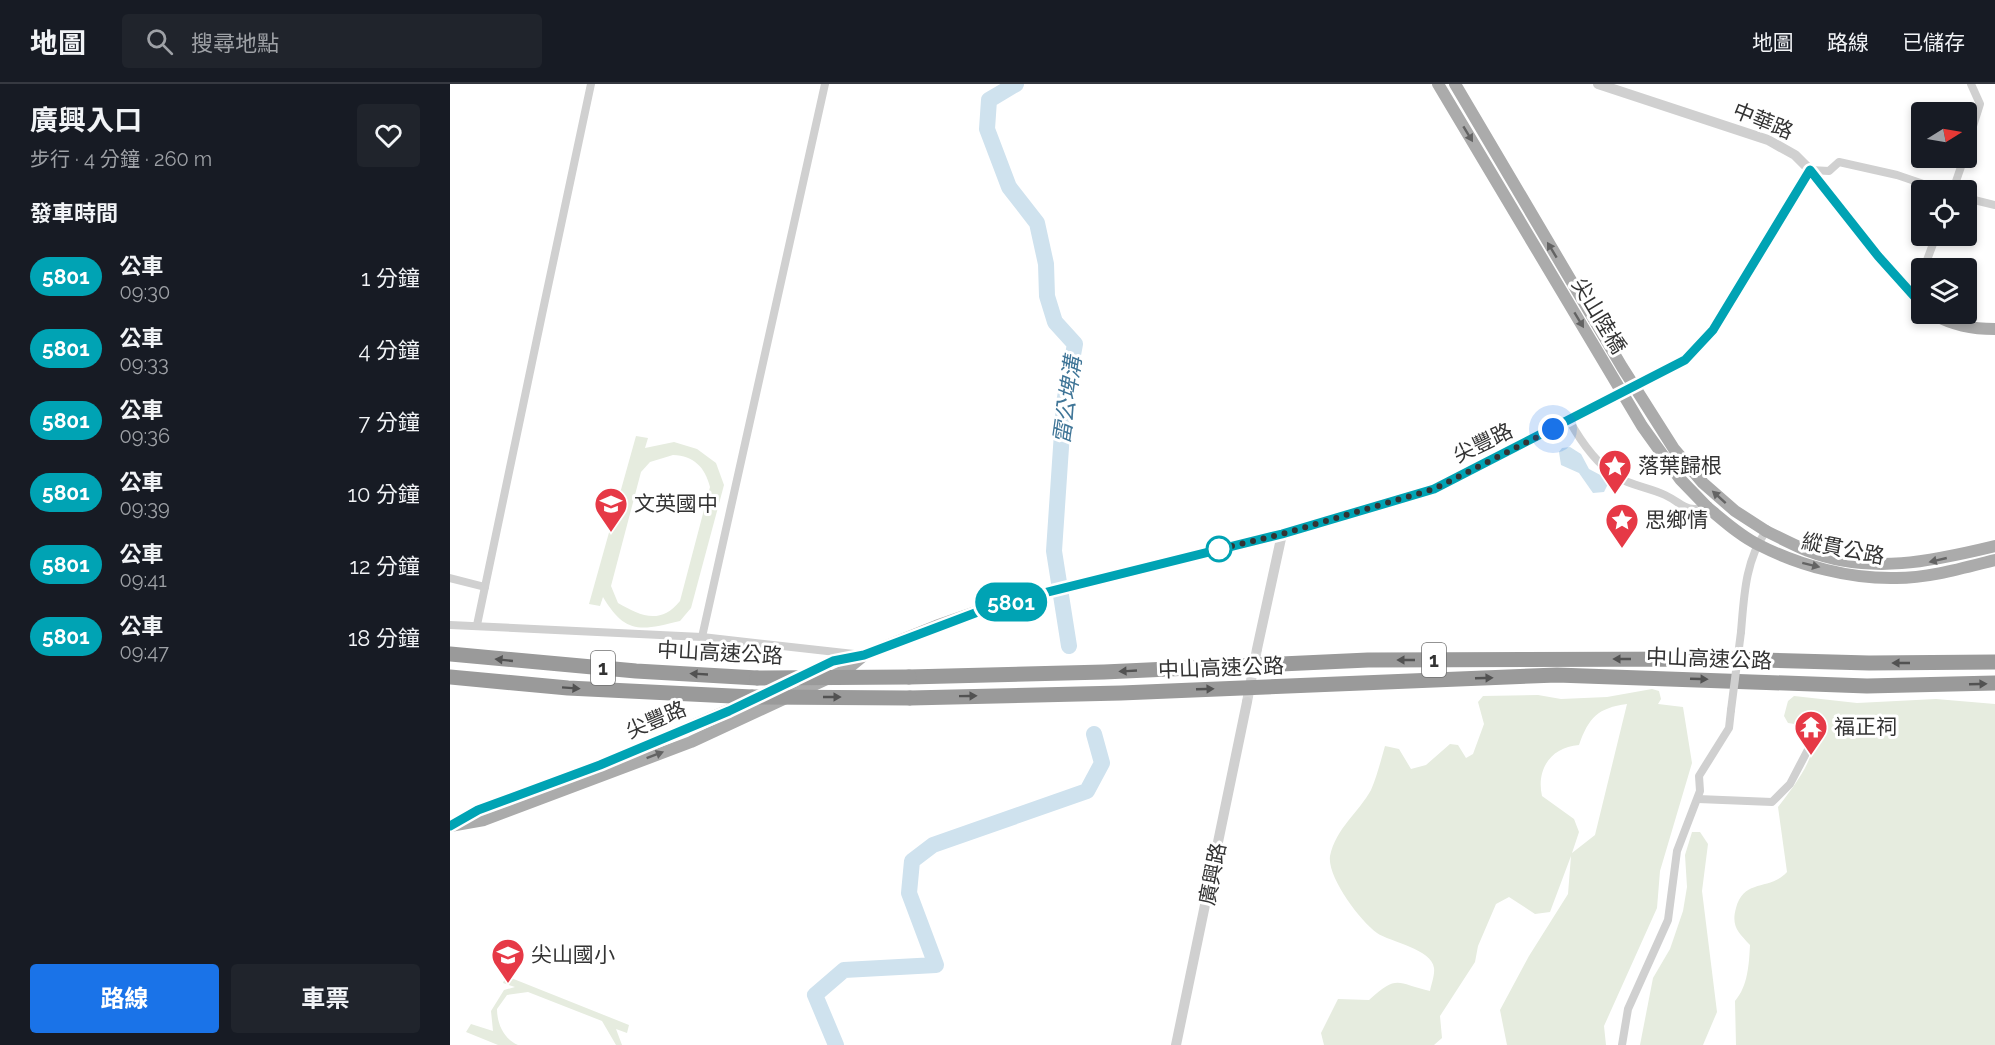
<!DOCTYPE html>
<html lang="zh-TW">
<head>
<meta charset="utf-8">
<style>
	body { margin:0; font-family:Raleway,"Noto Sans TC",sans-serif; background:#20242c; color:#f1f3f6; height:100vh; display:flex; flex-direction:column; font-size:22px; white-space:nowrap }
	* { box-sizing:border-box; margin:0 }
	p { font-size:20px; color:#9ea1a6 }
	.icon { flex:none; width:33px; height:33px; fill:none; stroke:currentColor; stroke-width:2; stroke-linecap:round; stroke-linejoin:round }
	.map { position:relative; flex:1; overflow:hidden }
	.drawer { display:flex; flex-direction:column; background:#171b24; width:450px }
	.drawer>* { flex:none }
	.badge { padding:0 12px; border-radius:20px; font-size:21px; line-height:39px }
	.needle { width:39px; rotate:79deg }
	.tools { position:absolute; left:1461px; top:18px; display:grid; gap:12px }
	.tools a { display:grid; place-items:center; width:66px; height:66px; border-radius:6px; background:#171b24; box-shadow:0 3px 9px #0003; font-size:30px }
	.you { position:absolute; width:30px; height:30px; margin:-15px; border:4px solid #fff; border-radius:50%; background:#1a73e8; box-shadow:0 0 0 9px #1a73e833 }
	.map>.badge { position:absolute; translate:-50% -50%; box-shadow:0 0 0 3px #fff }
	h2 { padding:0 30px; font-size:22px; line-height:54px }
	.round { display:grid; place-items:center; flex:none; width:63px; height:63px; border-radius:6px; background:#20242c }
	.head { display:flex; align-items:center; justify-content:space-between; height:102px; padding:0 30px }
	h1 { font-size:28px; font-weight:700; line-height:45px }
	.primary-button { display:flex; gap:12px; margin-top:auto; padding:12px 30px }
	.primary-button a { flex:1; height:69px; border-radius:6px; background:#1a73e8; color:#fff; font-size:24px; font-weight:700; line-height:69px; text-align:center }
	.primary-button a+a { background:#20242c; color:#f1f3f6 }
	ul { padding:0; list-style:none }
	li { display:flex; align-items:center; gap:18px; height:72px; padding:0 30px }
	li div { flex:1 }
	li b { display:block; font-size:22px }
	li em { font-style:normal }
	li .badge { min-width:66px; font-weight:700; text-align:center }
	header { display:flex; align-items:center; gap:36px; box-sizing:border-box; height:84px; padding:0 30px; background:#171b24; border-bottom:2px solid #363941 }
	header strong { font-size:28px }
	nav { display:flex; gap:33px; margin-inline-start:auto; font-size:21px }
	.search { width:420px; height:54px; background:#20242c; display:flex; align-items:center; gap:15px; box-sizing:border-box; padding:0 21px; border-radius:6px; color:#9ea1a6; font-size:22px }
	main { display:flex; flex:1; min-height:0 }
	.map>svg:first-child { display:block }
	.green { fill:#e6ecdf; fill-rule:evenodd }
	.water { fill:#cfe2ee }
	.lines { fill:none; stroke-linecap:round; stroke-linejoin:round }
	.river { stroke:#cfe2ee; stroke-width:16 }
	.tertiary-tunnel { stroke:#d6d6d6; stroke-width:10; stroke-dasharray:10 5; stroke-linecap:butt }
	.minor { stroke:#d0d0d0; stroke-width:8 }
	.tertiary { stroke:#d0d0d0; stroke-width:10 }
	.primary { stroke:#ababab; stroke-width:12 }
	.motorway { stroke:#9a9a9a; stroke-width:15 }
	.minor-bridge { stroke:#d0d0d0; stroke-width:8 }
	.primary-bridge { stroke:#ababab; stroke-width:12 }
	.motorway-bridge { stroke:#9a9a9a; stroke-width:15 }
	.oneway { fill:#636363 }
	.oneway2 { fill:#525252 }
	.line-casing { stroke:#fff; stroke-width:14 }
	.line { stroke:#00a3b4; stroke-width:9 }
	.walk { stroke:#333; stroke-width:6; stroke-dasharray:0 10.8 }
	.stop-dot { fill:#fff; stroke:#00a3b4; stroke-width:3 }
	.labels { text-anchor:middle; stroke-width:6; stroke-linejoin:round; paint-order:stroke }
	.shield { fill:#fff; stroke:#707070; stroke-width:1.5 }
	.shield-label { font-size:20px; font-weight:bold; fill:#333 }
	.street-label { font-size:21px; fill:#333; stroke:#fff }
	.poi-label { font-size:21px; fill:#333; stroke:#fff; text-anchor:start }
	.water-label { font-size:22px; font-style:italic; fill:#3f7597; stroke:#fff }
</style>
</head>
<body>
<header>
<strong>地圖</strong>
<div class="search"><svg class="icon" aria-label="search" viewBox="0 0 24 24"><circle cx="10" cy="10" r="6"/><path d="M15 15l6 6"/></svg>搜尋地點</div>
<nav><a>地圖</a><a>路線</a><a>已儲存</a></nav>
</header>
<main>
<section class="drawer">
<div class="head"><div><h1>廣興入口</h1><p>步行 · 4 分鐘 · 260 m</p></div><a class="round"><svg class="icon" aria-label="heart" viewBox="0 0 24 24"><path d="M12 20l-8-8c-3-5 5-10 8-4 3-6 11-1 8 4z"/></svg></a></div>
<h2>發車時間</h2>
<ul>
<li><span class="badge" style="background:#00a3b4;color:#fff">5801</span><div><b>公車</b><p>09:30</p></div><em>1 分鐘</em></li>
<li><span class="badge" style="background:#00a3b4;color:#fff">5801</span><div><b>公車</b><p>09:33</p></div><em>4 分鐘</em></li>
<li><span class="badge" style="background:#00a3b4;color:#fff">5801</span><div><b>公車</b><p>09:36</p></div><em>7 分鐘</em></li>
<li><span class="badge" style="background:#00a3b4;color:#fff">5801</span><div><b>公車</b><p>09:39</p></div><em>10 分鐘</em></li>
<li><span class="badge" style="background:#00a3b4;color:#fff">5801</span><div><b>公車</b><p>09:41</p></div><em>12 分鐘</em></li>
<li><span class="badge" style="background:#00a3b4;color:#fff">5801</span><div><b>公車</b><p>09:47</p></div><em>18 分鐘</em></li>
</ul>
<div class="primary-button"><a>路線</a><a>車票</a></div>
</section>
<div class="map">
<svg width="1545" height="961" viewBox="0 0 1545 961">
	<rect width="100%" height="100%" fill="#fff"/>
	<!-- green -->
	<g class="green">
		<path d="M186,352L198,354L195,364L224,358L247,365L266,379L274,401L241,524L230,537C190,547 175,550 153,513L150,522L139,520ZM223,371C244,372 255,383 260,403L230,517C210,542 189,531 168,519L161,502L191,388L200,378Z"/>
		<path d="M1202,605L1209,607L1211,615L1208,620L1233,623L1242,679L1210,787L1207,824L1154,942L1156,961H1057L1050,926L1079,872L1118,810L1121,772L1100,828L1085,830L1059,813L1046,820L1028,862L1025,878L990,932L992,954L984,961H874L871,949L888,915L919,916C948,890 946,899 980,907C981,901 985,891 984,884C982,865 940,858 927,849C910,837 877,793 880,772C886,744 909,728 921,706C927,692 931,676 935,662L949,665L961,685L976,681L1000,660L1008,661L1016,674L1023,670L1034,640L1028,618L1033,612L1088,611L1111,615L1157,613ZM1177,620L1145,751L1122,769L1129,748L1124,735L1092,712C1086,685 1101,663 1129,661C1139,633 1148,624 1177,620Z"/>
		<path d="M1344,612L1407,619L1486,615L1545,620V961H1286L1285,917C1298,902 1299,880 1300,861C1288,848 1281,842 1286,824C1294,794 1320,807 1337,788L1328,723C1344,702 1392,644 1338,639L1334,632L1338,617Z"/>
		<path d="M1242,748H1250L1258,760L1252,807L1267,928L1253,961H1190L1203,894L1220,865L1233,827L1237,803L1235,771Z"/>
		<path d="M56,892L179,941L177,949L166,945L172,961H166L152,937L78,908L57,911L47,925C47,940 54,955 68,961H48L16,948L21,940L43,947L41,927L54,906L65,903L53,899Z"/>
	</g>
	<!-- water -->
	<path class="water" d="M1120,363L1131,370L1139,385L1156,394L1158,400L1154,408L1143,409L1129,389L1111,381L1109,368L1112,364Z"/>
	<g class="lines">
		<!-- river -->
		<g class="river">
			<path d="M566,0L539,16L537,45L559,103L587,139L596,180L597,212L605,238L625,260L614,319L604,467L619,562"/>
			<path d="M386,961L365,911L394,886L486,881L459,809L462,777L483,761L637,707L652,679L644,650"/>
		</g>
		<!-- tertiary-tunnel -->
		<path class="tertiary-tunnel" d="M797,618L807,565"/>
		<!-- minor -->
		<g class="minor">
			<path d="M1516,64L1530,20L1521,0"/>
			<path d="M1360,86L1379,87L1389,78L1447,91L1491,106"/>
			<path d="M1503,106L1514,74"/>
			<path d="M1516,114L1545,121"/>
			<path d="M1474,184L1486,152"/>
			<path d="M1464,213L1472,191"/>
			<path d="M1119,336C1130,356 1147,380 1167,393C1180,401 1200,404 1215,411C1234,420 1234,429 1257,423"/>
			<path d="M0,494L35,503"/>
			<path d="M0,541L252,553L404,570"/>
			<path d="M27,541C65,361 102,180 141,0"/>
			<path d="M1291,548C1294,513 1295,477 1316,447"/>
			<path d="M252,553L375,0"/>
			<path d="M1248,715L1322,718L1340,700L1363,656"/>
			<path d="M1172,961L1178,925L1218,836L1227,767L1250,707L1249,692L1279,644L1281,626"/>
		</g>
		<!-- tertiary -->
		<g class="tertiary">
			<path d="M1148,0L1318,56L1345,71L1360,86"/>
			<path d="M807,565L832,450"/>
			<path d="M726,961L797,618"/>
		</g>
		<!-- primary -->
		<g class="primary">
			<path d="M1482,230C1503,241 1521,245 1545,245"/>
			<path d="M1257,423C1273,436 1290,452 1309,461C1350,482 1400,495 1446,494C1479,494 1513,484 1545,476"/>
			<path d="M1316,447C1330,454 1344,461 1358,467C1420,491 1483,477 1545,462"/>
			<path d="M12,738L28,726L150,681L279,626L383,577L414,571L486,542L549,520L832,450L984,405L1235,276L1263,246L1360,86L1428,172L1472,221"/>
			<path d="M0,742L34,736L241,658L396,586L413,572"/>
		</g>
		<!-- motorway -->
		<g class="motorway">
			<path d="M0,570L186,587L307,594"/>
			<path d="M0,593L118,604L302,613"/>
			<path d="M459,593L654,588L918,576L1274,575L1419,579L1545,578"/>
			<path d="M460,614L671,609L1107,591L1417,602L1545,599"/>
		</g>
		<!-- minor-bridge -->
		<path class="minor-bridge" d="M1281,626L1291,548"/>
		<!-- primary-bridge -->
		<g class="primary-bridge">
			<path d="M988,0L1192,342L1230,395L1257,423"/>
			<path d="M1005,0L1172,283L1224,365L1253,399L1285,427L1316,447"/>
		</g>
		<!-- motorway-bridge -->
		<g class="motorway-bridge">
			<path d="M307,594L459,593"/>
			<path d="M302,613L460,614"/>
		</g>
	</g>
	<!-- one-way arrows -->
	<defs><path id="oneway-solid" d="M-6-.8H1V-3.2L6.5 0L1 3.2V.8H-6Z" transform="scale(1.5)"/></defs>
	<g class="oneway">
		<use href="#oneway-solid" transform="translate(1018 50) rotate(59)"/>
		<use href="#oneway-solid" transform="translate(1102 166) rotate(-121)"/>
		<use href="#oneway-solid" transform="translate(1129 236) rotate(59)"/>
		<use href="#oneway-solid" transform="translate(1269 413) rotate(-138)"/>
		<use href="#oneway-solid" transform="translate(1488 476) rotate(167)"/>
		<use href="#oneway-solid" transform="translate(1361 481) rotate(14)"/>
		<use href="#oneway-solid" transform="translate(205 671) rotate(-21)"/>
	</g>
	<g class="oneway2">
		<use href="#oneway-solid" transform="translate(1172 575) rotate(180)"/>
		<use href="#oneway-solid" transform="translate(54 576) rotate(-174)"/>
		<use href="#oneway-solid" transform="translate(956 576) rotate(180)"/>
		<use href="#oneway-solid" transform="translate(1451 579) rotate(-180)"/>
		<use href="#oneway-solid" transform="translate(678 587) rotate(177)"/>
		<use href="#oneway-solid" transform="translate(249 590) rotate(-177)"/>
		<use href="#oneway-solid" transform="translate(1034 594) rotate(-2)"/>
		<use href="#oneway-solid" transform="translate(1249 595) rotate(2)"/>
		<use href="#oneway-solid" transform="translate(1528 600) rotate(-2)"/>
		<use href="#oneway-solid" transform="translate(121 604) rotate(4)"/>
		<use href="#oneway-solid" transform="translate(755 605) rotate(-2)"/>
		<use href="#oneway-solid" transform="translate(518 612) rotate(-1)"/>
		<use href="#oneway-solid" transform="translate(382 613)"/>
	</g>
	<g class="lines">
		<defs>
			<path id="line" d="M0,742L28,726L150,681L279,627L383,577L414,571L549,520L832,450L984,405L1235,276L1263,246L1360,86L1428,172L1472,221"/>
		</defs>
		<!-- line casing -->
		<use href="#line" class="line-casing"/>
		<!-- line -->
		<use href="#line" class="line"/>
		<!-- walk -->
		<path class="walk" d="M769,465L765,466L832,450L984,405L1103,345"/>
	</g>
	<!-- icons -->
	<defs>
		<symbol id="sight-pin" viewBox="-11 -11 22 30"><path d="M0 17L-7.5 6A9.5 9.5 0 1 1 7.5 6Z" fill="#e63946" stroke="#fff"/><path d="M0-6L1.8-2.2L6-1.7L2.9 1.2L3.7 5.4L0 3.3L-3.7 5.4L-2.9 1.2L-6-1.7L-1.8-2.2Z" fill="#fff"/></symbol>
		<symbol id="school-pin" viewBox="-11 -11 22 30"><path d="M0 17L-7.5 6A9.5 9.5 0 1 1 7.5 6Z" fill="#e63946" stroke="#fff"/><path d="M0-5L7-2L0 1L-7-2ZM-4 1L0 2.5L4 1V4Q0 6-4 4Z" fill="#fff"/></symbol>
		<symbol id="temple-pin" viewBox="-11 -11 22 30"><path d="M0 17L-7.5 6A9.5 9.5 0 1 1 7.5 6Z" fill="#e63946" stroke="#fff"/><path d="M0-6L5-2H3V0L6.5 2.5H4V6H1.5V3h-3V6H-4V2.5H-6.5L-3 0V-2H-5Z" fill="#fff"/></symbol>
	</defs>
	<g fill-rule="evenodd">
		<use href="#sight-pin" x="1146" y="363" width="38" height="52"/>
		<use href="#school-pin" x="142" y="401" width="38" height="52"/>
		<use href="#sight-pin" x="1153" y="417" width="38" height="52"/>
		<use href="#temple-pin" x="1342" y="624" width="38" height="52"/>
		<use href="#school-pin" x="39" y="852" width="38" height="52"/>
	</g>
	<!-- markers -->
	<circle class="stop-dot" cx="769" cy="465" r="12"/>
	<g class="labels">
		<!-- shield labels -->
		<g class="shield">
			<rect x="972" y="559" width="24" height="34" rx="4.5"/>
			<rect x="141" y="567" width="24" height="34" rx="4.5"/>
		</g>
		<g class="shield-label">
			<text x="984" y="583">1</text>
			<text x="153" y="591">1</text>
		</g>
		<!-- street labels -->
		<g class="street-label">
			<text transform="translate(1313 37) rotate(22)" y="7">中華路</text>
			<text transform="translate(1149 232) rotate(59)" y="7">尖山陸橋</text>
			<text transform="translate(1033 359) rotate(-26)" y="7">尖豐路</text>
			<text transform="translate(1393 465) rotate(11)" y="7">縱貫公路</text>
			<text transform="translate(270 569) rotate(3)" y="7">中山高速公路</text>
			<text transform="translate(1259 575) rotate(2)" y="7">中山高速公路</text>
			<text transform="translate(771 584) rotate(-2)" y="7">中山高速公路</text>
			<text transform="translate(206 636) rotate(-23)" y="7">尖豐路</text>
			<text transform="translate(763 790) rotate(-79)" y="7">廣興路</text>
		</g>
		<!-- poi labels -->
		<g class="poi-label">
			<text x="1188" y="389">落葉歸根</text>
			<text x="184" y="427">文英國中</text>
			<text x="1195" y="443">思鄉情</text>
			<text x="1384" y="650">福正祠</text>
			<text x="81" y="878">尖山國小</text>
		</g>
		<!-- water labels -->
		<g class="water-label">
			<text transform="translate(617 316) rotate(-82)" y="8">雷公埤溝</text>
		</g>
	</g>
</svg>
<div class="tools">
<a><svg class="needle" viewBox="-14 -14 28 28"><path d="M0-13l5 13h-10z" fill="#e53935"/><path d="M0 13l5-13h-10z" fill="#9ea1a6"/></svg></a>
<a><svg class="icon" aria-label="locate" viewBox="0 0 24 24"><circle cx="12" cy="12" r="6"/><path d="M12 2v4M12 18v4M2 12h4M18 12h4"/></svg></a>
<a><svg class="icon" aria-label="layers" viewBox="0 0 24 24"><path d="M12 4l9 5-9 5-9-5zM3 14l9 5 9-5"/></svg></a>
</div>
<div class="you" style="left:1103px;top:345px"></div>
<b class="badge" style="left:561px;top:518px;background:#00a3b4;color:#fff">5801</b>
</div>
</main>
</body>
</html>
